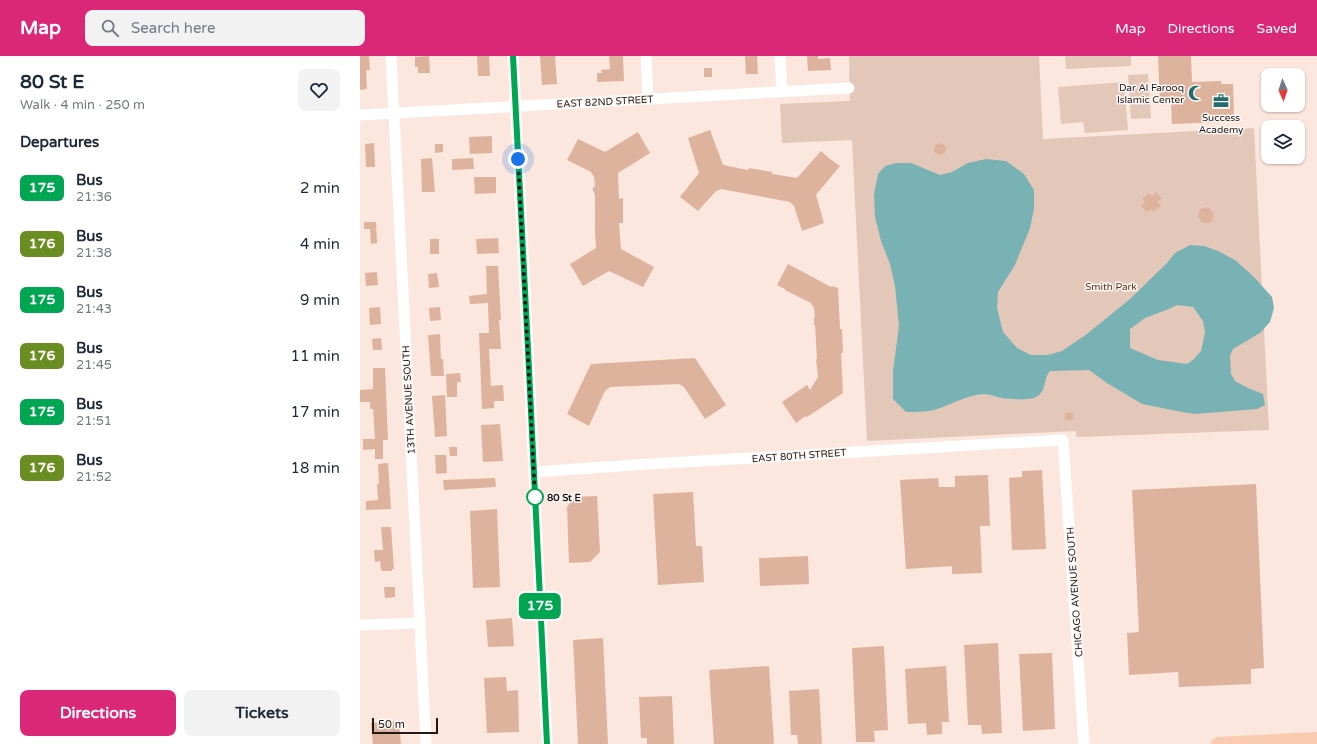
<!DOCTYPE html>
<html lang="en">
<head>
<meta charset="utf-8">
<style>
	body { margin:0; font-family:"Varela Round",sans-serif; background:#f2f2f3; color:#1f2937; height:100vh; display:flex; flex-direction:column; font-size:15px; white-space:nowrap }
	* { box-sizing:border-box; margin:0 }
	p { font-size:13px; color:#747a83 }
	.icon { flex:none; width:22px; height:22px; fill:none; stroke:currentColor; stroke-width:2; stroke-linecap:round; stroke-linejoin:round }
	.map { position:relative; flex:1; overflow:hidden }
	.side { display:flex; flex-direction:column; background:#fff; width:360px }
	.side>* { flex:none }
	.badge { padding:0 8px; border-radius:6px; font-size:14px; line-height:26px }
	.needle { width:26px; rotate:177deg }
	.tools { position:absolute; left:901px; top:12px; display:grid; gap:8px }
	.tools a { display:grid; place-items:center; width:44px; height:44px; border-radius:8px; background:#fff; box-shadow:0 1px 3px #0004; font-size:20px }
	.scale { position:absolute; left:12px; bottom:10px; width:66px; box-sizing:border-box; padding-left:4px; border:2px solid #1f1815; border-top:0; font-size:11px; line-height:14px; white-space:nowrap; color:#1f1815; -webkit-text-stroke:3px #fcf8f6; paint-order:stroke }
	.you { position:absolute; width:20px; height:20px; margin:-10px; border:3px solid #fff; border-radius:50%; background:#1a73e8; box-shadow:0 0 0 6px #1a73e833 }
	.map>.badge { position:absolute; translate:-50% -50%; box-shadow:0 0 0 2px #fff }
	h2 { padding:0 20px; font-size:15px; line-height:36px }
	.round { display:grid; place-items:center; flex:none; width:42px; height:42px; border-radius:8px; background:#f2f2f3 }
	.head { display:flex; align-items:center; justify-content:space-between; height:68px; padding:0 20px }
	h1 { font-size:19px; font-weight:700; line-height:30px }
	.primary-button { display:flex; gap:8px; margin-top:auto; padding:8px 20px }
	.primary-button a { flex:1; height:46px; border-radius:8px; background:#db2777; color:#fff; font-size:16px; font-weight:700; line-height:46px; text-align:center }
	.primary-button a+a { background:#f2f2f3; color:#1f2937 }
	ul { padding:0; list-style:none }
	li { display:flex; align-items:center; gap:12px; height:56px; padding:0 20px }
	li div { flex:1 }
	li b { display:block; font-size:15px }
	li em { font-style:normal }
	li .badge { min-width:44px; font-weight:700; text-align:center }
	header { display:flex; align-items:center; gap:24px; box-sizing:border-box; height:56px; padding:0 20px; background:#db2777; color:#fff }
	header strong { font-size:19px }
	nav { display:flex; gap:22px; margin-inline-start:auto; font-size:14px }
	.search { width:280px; height:36px; background:#f2f2f3; display:flex; align-items:center; gap:10px; box-sizing:border-box; padding:0 14px; border-radius:8px; color:#747a83; font-size:15px }
	main { display:flex; flex:1; min-height:0 }
	.map>svg:first-child { display:block }
	.green { fill:#e3c7b9 }
	.water { fill:#79b2b4; fill-rule:evenodd }
	.building { fill:#deb39d }
	.lines { fill:none; stroke-linecap:round; stroke-linejoin:round }
	.minor { stroke:#fff; stroke-width:11 }
	.major { stroke:#facab1; stroke-width:14 }
	.line-casing { stroke:#fff; stroke-width:9 }
	.line { stroke:#00a651; stroke-width:6 }
	.walk { stroke:#1f1815; stroke-width:4; stroke-dasharray:0 7.2 }
	.stop-dot { fill:#fff; stroke:#00a651; stroke-width:2 }
	.labels { text-anchor:middle; stroke-width:3; stroke-linejoin:round; paint-order:stroke }
	.poi-label { font-size:10px; fill:#1f1815; stroke:#fcf8f6; text-anchor:end }
	.street-label { font-size:10px; fill:#1f1815; stroke:#fcf8f6 }
	.park-label { font-size:10px; fill:#66300f; stroke:#fcf8f6 }
	.stop-label { font-size:10px; font-weight:bold; fill:#1f1815; stroke:#fcf8f6; text-anchor:start }
</style>
</head>
<body>
<header>
<strong>Map</strong>
<div class="search"><svg class="icon" aria-label="search" viewBox="0 0 24 24"><circle cx="10" cy="10" r="6"/><path d="M15 15l6 6"/></svg>Search here</div>
<nav><a>Map</a><a>Directions</a><a>Saved</a></nav>
</header>
<main>
<section class="side">
<div class="head"><div><h1>80 St E</h1><p>Walk · 4 min · 250 m</p></div><a class="round"><svg class="icon" aria-label="heart" viewBox="0 0 24 24"><path d="M12 20l-8-8c-3-5 5-10 8-4 3-6 11-1 8 4z"/></svg></a></div>
<h2>Departures</h2>
<ul>
<li><span class="badge" style="background:#00a651;color:#fff">175</span><div><b>Bus</b><p>21:36</p></div><em>2 min</em></li>
<li><span class="badge" style="background:#6b8e23;color:#fff">176</span><div><b>Bus</b><p>21:38</p></div><em>4 min</em></li>
<li><span class="badge" style="background:#00a651;color:#fff">175</span><div><b>Bus</b><p>21:43</p></div><em>9 min</em></li>
<li><span class="badge" style="background:#6b8e23;color:#fff">176</span><div><b>Bus</b><p>21:45</p></div><em>11 min</em></li>
<li><span class="badge" style="background:#00a651;color:#fff">175</span><div><b>Bus</b><p>21:51</p></div><em>17 min</em></li>
<li><span class="badge" style="background:#6b8e23;color:#fff">176</span><div><b>Bus</b><p>21:52</p></div><em>18 min</em></li>
</ul>
<div class="primary-button"><a>Directions</a><a>Tickets</a></div>
</section>
<div class="map">
<svg width="957" height="688" viewBox="0 0 957 688">
	<rect width="100%" height="100%" fill="#fbe7dd"/>
	<!-- green -->
	<g class="green">
		<path d="M489,0H679L683,83L894,72L909,374L716,381V375L507,385L492,84L422,87L420,48L490,45Z"/>
		<path d="M705,0H771V10L706,13Z"/>
		<path d="M788,18L791,62L771,63L768,19Z"/>
		<path d="M764,26L768,74L725,77L723,66L701,68L698,31Z"/>
	</g>
	<!-- water -->
	<path class="water" d="M626,103L646,105L664,118L674,134V153L670,172L655,209L638,236L637,252L643,276L657,292L671,299H688L702,295L727,278L770,243L807,207L815,197L830,189L844,190L858,195L875,204L894,221L912,241L914,252L910,266L900,277L873,293L870,300L871,318L875,325L888,332L903,338L905,349L897,353L835,358L822,356L782,348L747,327L729,314L690,315C683,322 687,336 676,341C669,345 650,343 642,342C636,341 630,338 624,338C606,339 591,349 574,354C564,356 556,356 546,356L533,343V315L539,270L535,230L530,208L521,185L515,161L514,138L518,118L525,110L536,107H551L580,119L592,116L608,107ZM817,249L833,251L843,265L845,277L841,295L834,303L827,308L798,304L770,292V273L785,262L809,253Z"/>
	<!-- building -->
	<g class="building">
		<path d="M0,0H9L10,14H6L7,33L0,34Z"/>
		<path d="M69,0L70,17H58V11H55V1Z"/>
		<path d="M117,0H129L130,20H118Z"/>
		<path d="M180,0H195L197,28L182,29Z"/>
		<path d="M249,0H263L264,25L237,26V17H242L241,14L250,13Z"/>
		<path d="M385,0H397L398,18H386Z"/>
		<path d="M447,0H458V3L470,2L471,14L448,15Z"/>
		<path d="M798,0H831L832,26L861,25V28H873L874,59H862V66L812,68L811,46L800,47Z"/>
		<rect x="344" y="12" width="8" height="9"/>
		<path d="M350,74L363,109L388,114L389,112L412,116V118L437,122L461,95L470,103L480,110L456,139L464,167L442,175L434,150L430,146L361,133L356,135L338,155L320,141L339,117L328,82Z"/>
		<path d="M278,76L290,97L258,117L259,143L263,142V167H259L261,193L294,211L283,231L249,215L223,230L210,208L236,192L235,177V139L233,134V131H235L234,121L231,116L207,104L218,83L245,96Z"/>
		<path d="M132,80V97L110,98L109,81Z"/>
		<path d="M14,87L15,111H6L5,88Z"/>
		<path d="M581,87L586,91L585,97L579,99L574,96L575,89Z"/>
		<path d="M75,88H83V96L75,97Z"/>
		<path d="M72,102L75,136H62L61,103Z"/>
		<path d="M113,102L114,113L92,114V103Z"/>
		<path d="M114,121H136V137L115,138Z"/>
		<path d="M796,136L802,142L797,146L801,149L794,156L791,153L787,156L781,150L785,146L782,143L789,137L792,140Z"/>
		<path d="M848,151L854,158L851,166L843,167L838,161L840,153Z"/>
		<path d="M4,166H16L17,187L11,188L10,173H4Z"/>
		<path d="M138,182L139,197L117,198L116,183Z"/>
		<rect x="70" y="183" width="9" height="15"/>
		<path d="M428,208L471,231L472,230L478,232L480,273H482L483,297H481L483,337L447,361L446,360L436,367L422,346L447,329L450,334L458,321L456,303H457L455,269H454V261H455L454,252L451,247L425,234V233L417,229Z"/>
		<path d="M126,210H138L141,264H139L141,293H129L131,330L143,329L144,345H134V352L122,353L119,277H129L128,247L110,248L109,240L127,238Z"/>
		<path d="M17,216L18,229L6,230L5,217Z"/>
		<path d="M77,217L79,231L69,232L68,218Z"/>
		<path d="M20,251L21,268L10,269L9,252Z"/>
		<path d="M80,251L81,264L70,265L69,252Z"/>
		<path d="M80,278L81,303H83L84,320H71L68,279Z"/>
		<path d="M21,282L22,294H13L12,283Z"/>
		<path d="M335,302L366,349L345,363L324,331L319,328L250,331L245,335L229,370L207,358L231,308Z"/>
		<path d="M13,312H25L28,384H23V403H15V393L3,394V383H15L13,353H10V346H0V334L13,333Z"/>
		<path d="M100,317L101,326H97V341H87L86,318Z"/>
		<path d="M85,339L87,380L75,381L72,340Z"/>
		<rect x="705" y="357" width="8" height="7"/>
		<path d="M140,368L143,405L123,406L121,369Z"/>
		<path d="M89,391H97V400H90Z"/>
		<path d="M75,399H86L87,417L76,418Z"/>
		<path d="M28,407L31,453L6,454V445L18,444L17,428H19L18,408Z"/>
		<path d="M682,414L686,493L652,494L649,422L662,421V415Z"/>
		<path d="M628,419L630,470H620L622,517L592,518V510L546,513L540,424L578,422L579,431H595V420Z"/>
		<path d="M135,422L136,431L84,434L83,424Z"/>
		<path d="M896,428L904,612L891,613V628L819,631L818,616L769,619L767,577L779,576L772,434Z"/>
		<path d="M333,436L336,490H342L344,526L298,529L293,438Z"/>
		<path d="M237,440L240,496L230,506L209,507L207,451L215,441Z"/>
		<path d="M137,453L140,531L113,532L110,455Z"/>
		<path d="M21,471H31L34,513H32V515H22V514H21L20,505L15,506L14,494H23Z"/>
		<path d="M448,500L449,528L400,530L399,502Z"/>
		<path d="M24,531H35V541L25,542Z"/>
		<path d="M152,562L154,590L128,591L126,564Z"/>
		<path d="M243,582L248,688H218L213,584Z"/>
		<path d="M638,587L642,677L622,678L621,669H608L604,589Z"/>
		<path d="M524,590L528,674L514,675L515,686H496L492,592Z"/>
		<path d="M692,597L695,673L663,675L659,598Z"/>
		<path d="M409,610L414,688H354L349,614Z"/>
		<path d="M586,610L589,666H582V678L567,679L566,667L548,668L545,613Z"/>
		<path d="M146,621L147,635L158,634L159,676L127,677L124,622Z"/>
		<path d="M459,633L462,688H438L437,679H431L429,635Z"/>
		<path d="M312,640L314,688H287V682H281L279,641Z"/>
		<path d="M39,665L41,688H13L11,667Z"/>
	</g>
	<g class="lines">
		<!-- minor -->
		<g class="minor">
			<path d="M31,0L66,688"/>
			<path d="M153,0L168,293L187,688"/>
			<path d="M286,0L288,43"/>
			<path d="M420,0L422,35"/>
			<path d="M0,59L489,32"/>
			<path d="M174,416L289,408L703,384L724,688"/>
			<path d="M0,569L60,567"/>
		</g>
		<!-- major -->
		<path class="major" d="M858,688L957,683"/>
	</g>
	<g class="lines">
		<defs>
			<path id="line" d="M153,0L168,293L187,688"/>
		</defs>
		<!-- line casing -->
		<use href="#line" class="line-casing"/>
		<!-- line -->
		<use href="#line" class="line"/>
		<!-- walk -->
		<path class="walk" d="M158,103L175,441"/>
	</g>
	<!-- icons -->
	<defs>
		<symbol id="mosque-bare" viewBox="-9 -9 18 18"><path d="M3.5-4.9A6 6 0 1 0 3.5 4.9A5 5 0 1 1 3.5-4.9Z" fill="#206c6f" stroke="#fcf8f6" stroke-width="2.5" paint-order="stroke"/></symbol>
		<symbol id="office-bare" viewBox="-9 -9 18 18"><path d="M-6-3h4V-5.5h4V-3h4V5H-6ZM-1-4.5V-3h2v-1.5ZM-6 0V1H6V0Z" fill="#206c6f" stroke="#fcf8f6" stroke-width="2.5" paint-order="stroke"/></symbol>
	</defs>
	<g fill-rule="evenodd">
		<use href="#mosque-bare" x="825" y="26" width="22" height="22"/>
		<use href="#office-bare" x="850" y="34" width="22" height="22"/>
	</g>
	<!-- markers -->
	<circle class="stop-dot" cx="175" cy="441" r="8"/>
	<g class="labels">
		<!-- poi labels -->
		<g class="poi-label">
			<text x="824" y="35">Dar Al Farooq<tspan x="824" dy="12">Islamic Center</tspan></text>
			<text x="861" y="65" text-anchor="middle">Success<tspan x="861" dy="12">Academy</tspan></text>
		</g>
		<!-- street labels -->
		<g class="street-label">
			<text transform="translate(245 45) rotate(-3)" y="4">EAST 82ND STREET</text>
			<text transform="translate(48 344) rotate(-93)" y="4">13TH AVENUE SOUTH</text>
			<text transform="translate(439 399) rotate(-4)" y="4">EAST 80TH STREET</text>
			<text transform="translate(714 536) rotate(-94)" y="4">CHICAGO AVENUE SOUTH</text>
		</g>
		<!-- park labels -->
		<g class="park-label">
			<text x="751" y="234">Smith Park</text>
		</g>
		<!-- stop labels -->
		<g class="stop-label">
			<text x="187" y="445">80 St E</text>
		</g>
	</g>
</svg>
<div class="tools">
<a><svg class="needle" viewBox="-14 -14 28 28"><path d="M0-13l5 13h-10z" fill="#e53935"/><path d="M0 13l5-13h-10z" fill="#747a83"/></svg></a>
<a><svg class="icon" aria-label="layers" viewBox="0 0 24 24"><path d="M12 4l9 5-9 5-9-5zM3 14l9 5 9-5"/></svg></a>
</div>
<div class="scale">50 m</div>
<div class="you" style="left:158px;top:103px"></div>
<b class="badge" style="left:180px;top:550px;background:#00a651;color:#fff">175</b>
</div>
</main>
</body>
</html>
